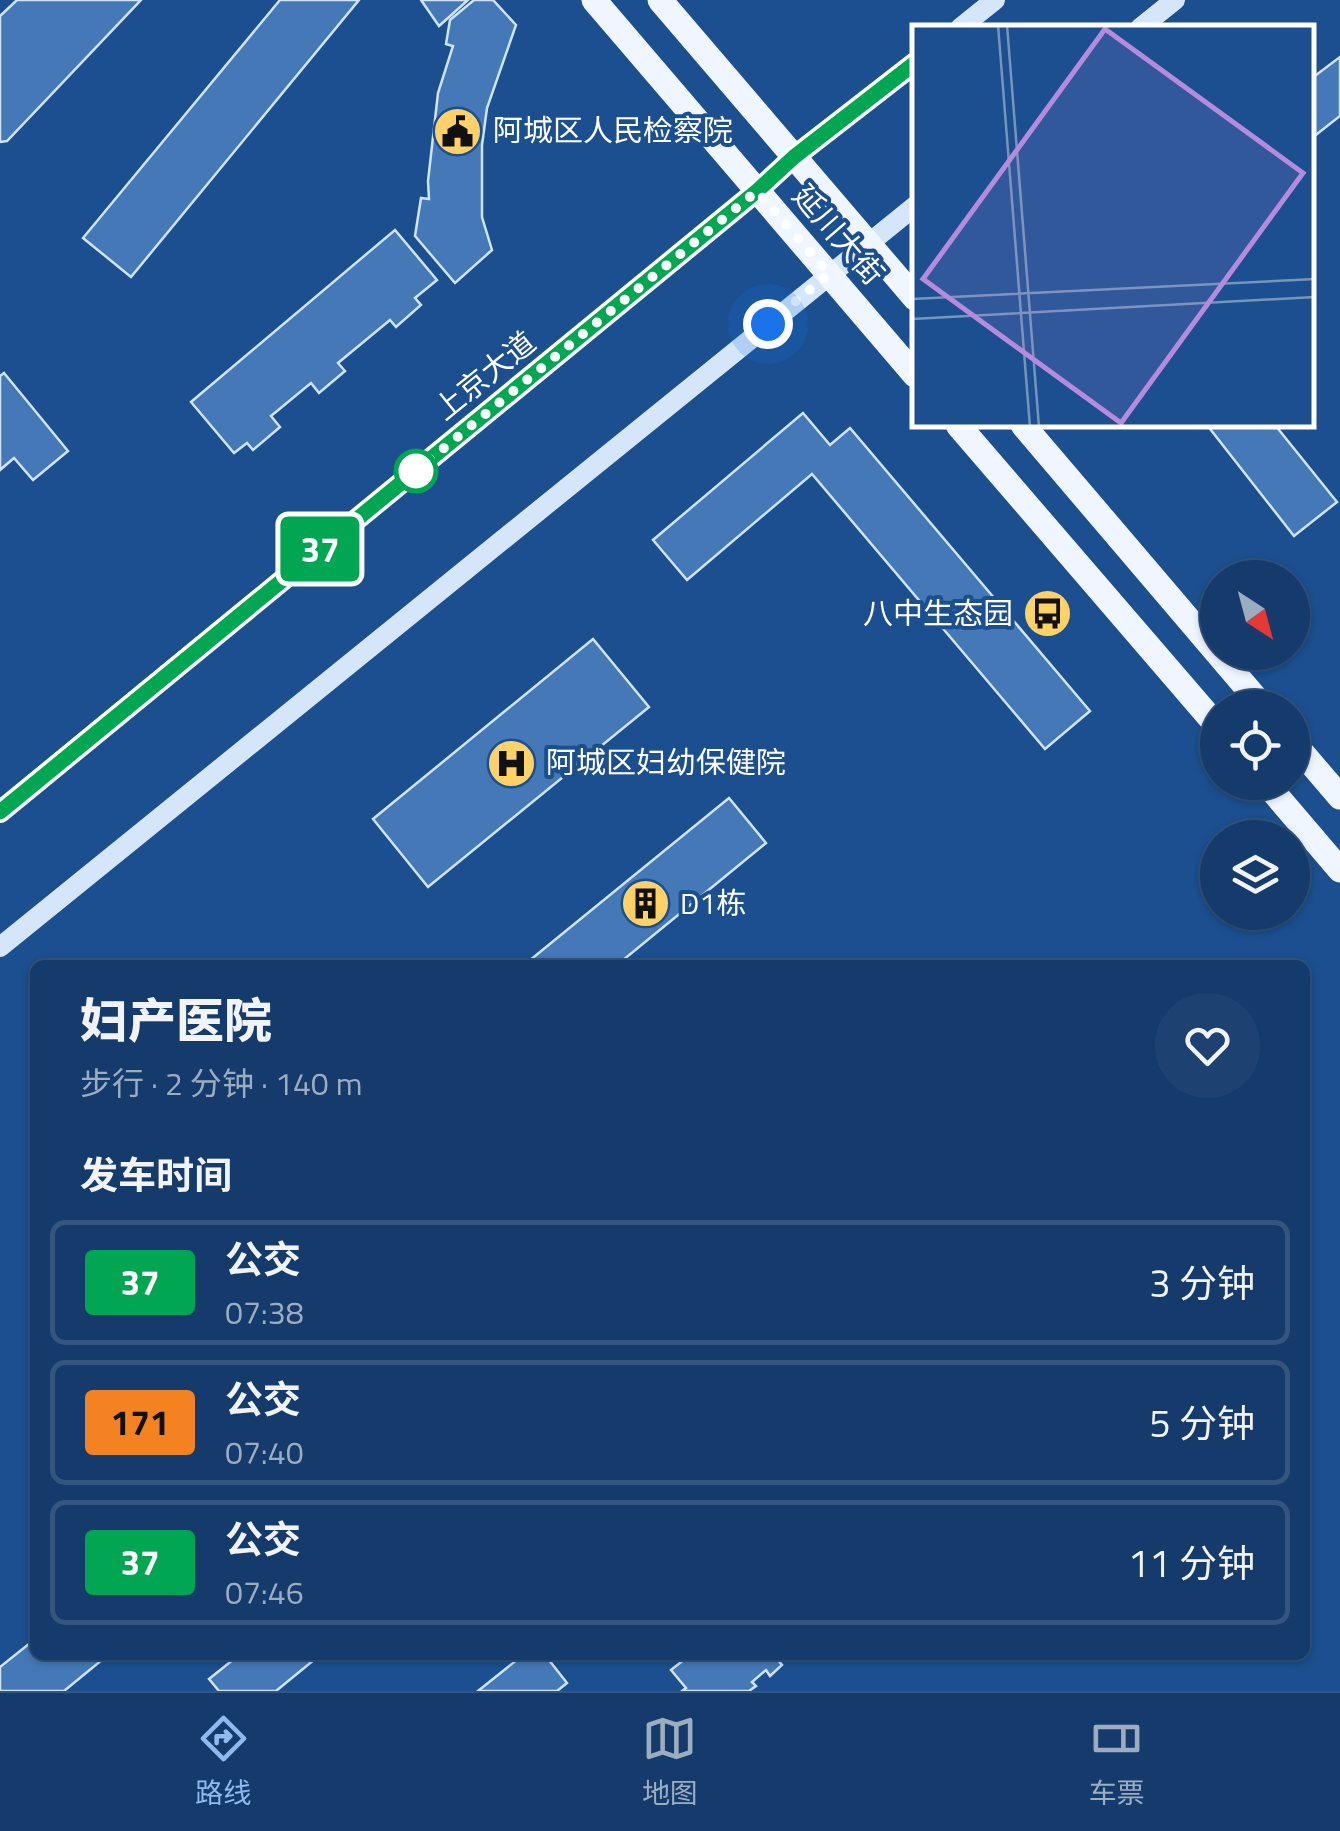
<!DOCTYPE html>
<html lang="zh">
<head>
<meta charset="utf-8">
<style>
	body { margin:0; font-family:"Titillium Web","Noto Sans SC",sans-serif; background:#1d4271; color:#f1f3f6; height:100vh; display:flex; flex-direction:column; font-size:38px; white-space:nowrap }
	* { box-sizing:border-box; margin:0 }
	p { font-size:32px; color:#9dadc1 }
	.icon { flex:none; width:55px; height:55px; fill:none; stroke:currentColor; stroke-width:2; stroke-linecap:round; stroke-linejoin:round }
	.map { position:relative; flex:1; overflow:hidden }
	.side { position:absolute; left:30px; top:960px; width:1280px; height:700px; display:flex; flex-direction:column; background:#143b6b; border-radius:15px; box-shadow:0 2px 8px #0004,0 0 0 2px #33557e }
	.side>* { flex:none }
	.badge { padding:0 20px; border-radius:8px; font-size:35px; line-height:65px }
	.needle { width:65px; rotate:144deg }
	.fabs { position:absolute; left:1200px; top:560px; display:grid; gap:20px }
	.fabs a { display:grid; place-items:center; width:110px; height:110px; border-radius:50%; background:#143b6b; box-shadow:0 2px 8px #0004,0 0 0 2px #33557e; font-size:50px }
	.you { position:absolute; width:50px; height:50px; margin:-25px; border:8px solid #fff; border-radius:50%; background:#1a73e8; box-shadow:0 0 0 15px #1a73e833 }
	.map>.badge { position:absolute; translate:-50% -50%; box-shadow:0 0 0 5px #fff }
	h2 { padding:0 50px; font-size:38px; line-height:90px }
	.round { display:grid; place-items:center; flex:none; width:105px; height:105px; border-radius:52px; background:#1d4271 }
	.headline { display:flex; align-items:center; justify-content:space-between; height:170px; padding:0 50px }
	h1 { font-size:48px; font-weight:800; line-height:75px }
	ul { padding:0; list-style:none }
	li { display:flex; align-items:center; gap:30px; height:125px; margin:0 20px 15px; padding:0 30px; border:5px solid #33557e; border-radius:15px }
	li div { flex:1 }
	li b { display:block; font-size:38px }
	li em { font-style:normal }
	li .badge { min-width:110px; font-weight:700; text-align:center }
	.tabs { display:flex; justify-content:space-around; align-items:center; height:140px; border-top:2px solid #33557e; background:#143b6b; font-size:28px; color:#9dadc1 }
	.tabs a { display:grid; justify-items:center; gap:5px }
	.tabs .on { color:#90b9f0 }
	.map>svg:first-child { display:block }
	.building { fill:#4478b7; stroke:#cfe3fa; stroke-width:2.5 }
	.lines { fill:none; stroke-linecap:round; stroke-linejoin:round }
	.secondary { stroke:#d6e6fa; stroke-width:20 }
	.primary { stroke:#f0f6ff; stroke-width:25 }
	.line-casing { stroke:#fff; stroke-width:22 }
	.line { stroke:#00a651; stroke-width:15 }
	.walk { stroke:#fff; stroke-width:10; stroke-dasharray:0 18 }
	.stop-dot { fill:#fff; stroke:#00a651; stroke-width:5 }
	.labels { text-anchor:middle; stroke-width:8; stroke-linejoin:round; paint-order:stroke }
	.poi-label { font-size:30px; fill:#fff; stroke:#1b4f8f; text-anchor:start }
	.street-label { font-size:30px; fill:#fff; stroke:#1b4f8f }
	.inset-road { fill:none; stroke:#7695bc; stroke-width:2.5 }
	.view { fill:#b68bdc; fill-opacity:0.15; stroke:#b68bdc; stroke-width:5 }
	.inset-edge { fill:none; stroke:#fff; stroke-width:5 }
</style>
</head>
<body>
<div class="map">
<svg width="1340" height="1691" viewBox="0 0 1340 1691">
	<rect width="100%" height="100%" fill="#1b4f8f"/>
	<!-- building -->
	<g class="building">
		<path d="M17,0H141L7,141L0,142V16Z"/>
		<path d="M280,0H359L131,277L83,238Z"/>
		<path d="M421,0H468L439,26Z"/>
		<path d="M474,0H493L516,25L487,108L482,145V217L492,250L455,283L415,236L421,198L429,199L428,181L438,93L453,46L446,44L450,20Z"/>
		<path d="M1340,57V116L1312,138V78Z"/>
		<path d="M395,230L437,280L415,298L421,305L396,327L390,320L338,363L345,371L319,393L311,383L271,416L280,427L253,450L247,443L234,453L191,402Z"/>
		<path d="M4,373L68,451L33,480L14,458L0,470V376Z"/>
		<path d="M803,413L830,445L850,428L1090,711L1045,749L812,474L687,580L653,540Z"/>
		<path d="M1207,425H1275L1337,502L1294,536Z"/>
		<path d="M593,639L649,707L428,887L373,819Z"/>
		<path d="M729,798L766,843L617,965H524Z"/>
		<path d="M35,1639V1655H108L64,1691H0V1667Z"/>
		<path d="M239,1655H320L276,1691H219L209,1679Z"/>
		<path d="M523,1655H545L567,1683L557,1691H478Z"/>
		<path d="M681,1655H782L777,1659L782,1665L770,1676L766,1670L752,1682L756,1686L749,1691H682L686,1688L671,1670L685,1659Z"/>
	</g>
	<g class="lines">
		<!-- secondary -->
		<g class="secondary">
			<path d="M960,28L995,0"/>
			<path d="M1140,28L1175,0"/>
			<path d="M0,811L757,191L794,157L915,63"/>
			<path d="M0,947L915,206"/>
		</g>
		<!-- primary -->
		<g class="primary">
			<path d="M594,0L915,375"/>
			<path d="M660,0L915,298"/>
			<path d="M958,425L1218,727"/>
			<path d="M1023,425L1264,708"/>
			<path d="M1292,741L1340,797"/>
			<path d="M1265,782L1340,870"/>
		</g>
	</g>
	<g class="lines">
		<defs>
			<path id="line" d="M0,812L757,191L794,157L915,63"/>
		</defs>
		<!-- line casing -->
		<use href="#line" class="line-casing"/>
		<!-- line -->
		<use href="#line" class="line"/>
		<!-- walk -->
		<path class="walk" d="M416,471L757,191L829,274L768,324"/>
	</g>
	<!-- icons -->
	<defs>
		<symbol id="civic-disc" viewBox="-11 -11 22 22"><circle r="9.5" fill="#ffd166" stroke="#1b4f8f"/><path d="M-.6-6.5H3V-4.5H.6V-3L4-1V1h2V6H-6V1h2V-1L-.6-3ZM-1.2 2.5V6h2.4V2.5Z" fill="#111"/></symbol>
		<symbol id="bus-disc" viewBox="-11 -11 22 22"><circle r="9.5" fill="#ffd166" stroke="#1b4f8f"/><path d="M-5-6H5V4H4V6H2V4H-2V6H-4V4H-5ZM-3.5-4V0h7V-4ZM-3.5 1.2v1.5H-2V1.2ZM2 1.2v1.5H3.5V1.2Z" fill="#111"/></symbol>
		<symbol id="hospital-disc" viewBox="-11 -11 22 22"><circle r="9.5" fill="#ffd166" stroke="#1b4f8f"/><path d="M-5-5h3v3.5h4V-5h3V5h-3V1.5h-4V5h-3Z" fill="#111"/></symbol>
		<symbol id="building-disc" viewBox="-11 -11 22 22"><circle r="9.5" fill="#ffd166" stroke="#1b4f8f"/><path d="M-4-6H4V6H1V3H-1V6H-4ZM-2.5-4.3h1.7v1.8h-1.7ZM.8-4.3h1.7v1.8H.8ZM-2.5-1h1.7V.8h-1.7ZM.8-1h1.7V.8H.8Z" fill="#111"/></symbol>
	</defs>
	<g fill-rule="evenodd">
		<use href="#civic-disc" x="430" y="104" width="55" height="55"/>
		<use href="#bus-disc" x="1020" y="586" width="55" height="55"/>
		<use href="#hospital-disc" x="484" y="736" width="55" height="55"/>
		<use href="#building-disc" x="618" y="876" width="55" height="55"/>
	</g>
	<!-- markers -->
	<circle class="stop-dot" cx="416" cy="471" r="20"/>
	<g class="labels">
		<!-- poi labels -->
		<g class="poi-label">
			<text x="493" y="141">阿城区人民检察院</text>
			<text x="1013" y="624" text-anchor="end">八中生态园</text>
			<text x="546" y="773">阿城区妇幼保健院</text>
			<text x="680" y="914">D1栋</text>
		</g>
		<!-- street labels -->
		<g class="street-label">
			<text transform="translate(838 235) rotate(49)" y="10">延川大街</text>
			<text transform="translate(485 376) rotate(-39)" y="10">上京大道</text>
		</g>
	</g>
	<!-- overview -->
	<g transform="translate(912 25)">
		<rect width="402" height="402" fill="#1b4f8f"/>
		<path class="inset-road" d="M86,0L118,402M95,0L127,402M0,274L403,254M0,294L403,272"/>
		<path class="view" d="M193,4L391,148L209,398L11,254Z"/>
		<rect width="402" height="402" class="inset-edge"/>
	</g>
</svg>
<div class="fabs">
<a><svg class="needle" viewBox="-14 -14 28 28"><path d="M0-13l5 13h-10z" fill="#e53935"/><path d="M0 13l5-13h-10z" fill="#9dadc1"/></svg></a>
<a><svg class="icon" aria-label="locate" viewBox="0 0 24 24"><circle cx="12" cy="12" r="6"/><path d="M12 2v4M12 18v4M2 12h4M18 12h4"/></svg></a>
<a><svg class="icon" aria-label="layers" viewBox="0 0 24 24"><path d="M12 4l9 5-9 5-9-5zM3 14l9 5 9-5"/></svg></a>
</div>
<div class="you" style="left:768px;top:324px"></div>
<b class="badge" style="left:320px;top:549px;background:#00a651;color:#fff">37</b>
<section class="side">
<div class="headline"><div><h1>妇产医院</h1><p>步行 · 2 分钟 · 140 m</p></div><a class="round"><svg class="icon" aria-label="heart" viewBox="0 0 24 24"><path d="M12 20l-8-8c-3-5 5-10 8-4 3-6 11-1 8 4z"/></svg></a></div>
<h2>发车时间</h2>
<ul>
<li><span class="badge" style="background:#00a651;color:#fff">37</span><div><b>公交</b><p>07:38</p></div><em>3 分钟</em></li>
<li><span class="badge" style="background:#f58220;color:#111">171</span><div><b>公交</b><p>07:40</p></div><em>5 分钟</em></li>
<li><span class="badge" style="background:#00a651;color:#fff">37</span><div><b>公交</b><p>07:46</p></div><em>11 分钟</em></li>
</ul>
</section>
</div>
<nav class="tabs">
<a class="on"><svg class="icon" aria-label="directions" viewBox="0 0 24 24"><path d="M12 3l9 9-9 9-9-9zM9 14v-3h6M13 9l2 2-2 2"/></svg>路线</a>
<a><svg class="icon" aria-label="map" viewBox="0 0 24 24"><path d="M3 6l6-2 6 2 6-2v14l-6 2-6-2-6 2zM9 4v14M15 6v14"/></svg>地图</a>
<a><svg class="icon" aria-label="tickets" viewBox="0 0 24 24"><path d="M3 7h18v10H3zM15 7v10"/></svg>车票</a>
</nav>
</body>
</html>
